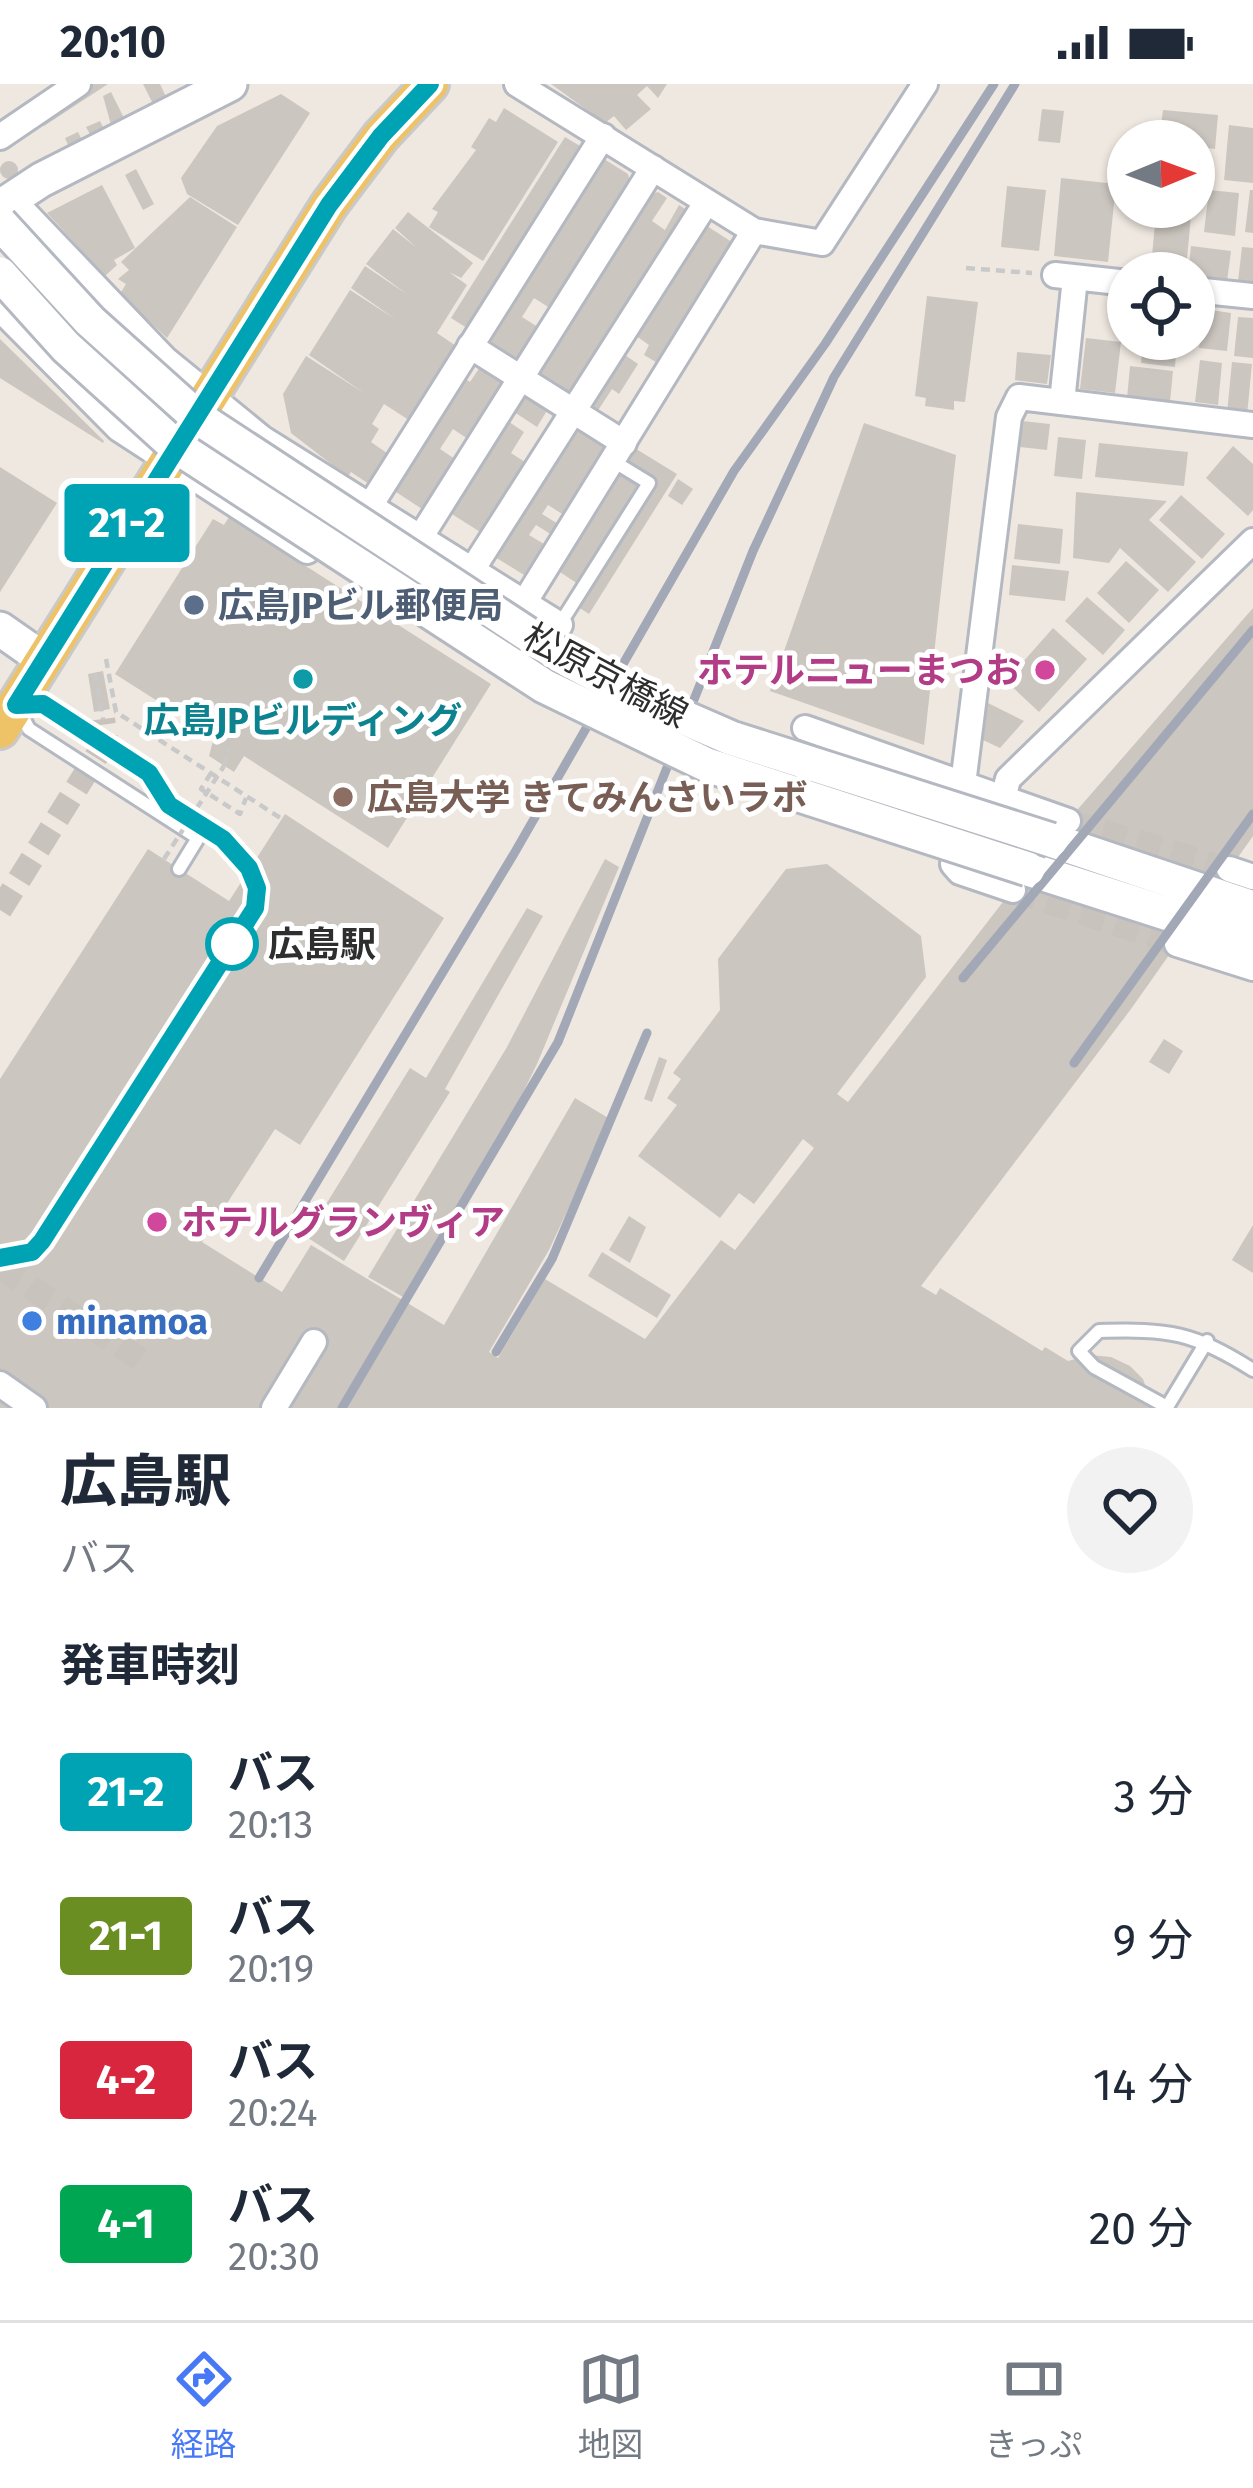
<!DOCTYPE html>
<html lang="ja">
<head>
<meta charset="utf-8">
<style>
	body { margin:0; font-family:"Fira Sans","Noto Sans JP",sans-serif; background:#f2f2f3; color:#1f2937; height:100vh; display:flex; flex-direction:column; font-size:45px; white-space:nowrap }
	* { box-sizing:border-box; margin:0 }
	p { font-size:39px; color:#747a83 }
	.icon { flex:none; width:66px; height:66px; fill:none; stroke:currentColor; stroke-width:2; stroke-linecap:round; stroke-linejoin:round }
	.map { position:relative; height:1324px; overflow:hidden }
	.panel { display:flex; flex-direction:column; background:#fff; flex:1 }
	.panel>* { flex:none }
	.badge { padding:0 24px; border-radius:9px; font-size:42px; line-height:78px }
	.needle { width:78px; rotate:89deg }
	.controls { position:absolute; left:1107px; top:36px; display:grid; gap:24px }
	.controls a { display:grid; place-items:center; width:108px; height:108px; border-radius:50%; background:#fff; box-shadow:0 3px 9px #0004; font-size:60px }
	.map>.badge { position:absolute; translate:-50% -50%; box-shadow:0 0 0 6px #fff }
	h2 { padding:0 60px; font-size:45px; line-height:108px }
	.round { display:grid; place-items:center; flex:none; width:126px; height:126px; border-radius:63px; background:#f2f2f3 }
	.summary { display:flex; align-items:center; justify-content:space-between; height:204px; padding:0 60px }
	h1 { font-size:57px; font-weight:800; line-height:90px }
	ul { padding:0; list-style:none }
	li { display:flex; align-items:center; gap:36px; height:144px; padding:0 60px }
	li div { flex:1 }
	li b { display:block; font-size:45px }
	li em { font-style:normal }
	li .badge { min-width:132px; font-weight:700; text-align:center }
	.status { display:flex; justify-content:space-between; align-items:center; height:84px; padding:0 60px; background:#fff; direction:ltr }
	.status svg { height:33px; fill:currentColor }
	.tab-bar { display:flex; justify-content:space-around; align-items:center; height:168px; border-top:3px solid #e0e1e3; background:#fff; font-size:33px; color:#747a83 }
	.tab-bar a { display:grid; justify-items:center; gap:6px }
	.tab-bar .on { color:#4778f6 }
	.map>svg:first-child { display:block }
	.building { fill:#cbc6bf }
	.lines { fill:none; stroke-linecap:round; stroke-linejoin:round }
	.street-tunnel { stroke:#c8c3bd; stroke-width:24; stroke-dasharray:24 12; stroke-linecap:butt }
	.lane-casing { stroke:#b4b8c1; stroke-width:18 }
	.street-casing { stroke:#b4b8c1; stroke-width:30 }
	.secondary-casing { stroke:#b4b8c1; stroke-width:39 }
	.primary-casing { stroke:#c9c9c9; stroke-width:42 }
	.path { stroke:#c9c9c9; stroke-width:4.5; stroke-dasharray:9 6; stroke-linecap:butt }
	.lane { stroke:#fff; stroke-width:12 }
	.street { stroke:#fff; stroke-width:24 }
	.secondary { stroke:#fff; stroke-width:33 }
	.primary { stroke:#eec267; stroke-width:36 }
	.rail { stroke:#a3a8b7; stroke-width:9 }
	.secondary-bridge-casing { stroke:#b4b8c1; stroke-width:39; stroke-linecap:butt }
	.path-bridge { stroke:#c9c9c9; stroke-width:4.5; stroke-dasharray:9 6; stroke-linecap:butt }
	.secondary-bridge { stroke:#fff; stroke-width:33 }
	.line-casing { stroke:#fff; stroke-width:27 }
	.line { stroke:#00a3b4; stroke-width:18 }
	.service-dot { fill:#5c6f8a; stroke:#fff; stroke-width:4.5 }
	.hotel-dot { fill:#d1479c; stroke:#fff; stroke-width:4.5 }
	.culture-dot { fill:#0f9aa8; stroke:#fff; stroke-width:4.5 }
	.education-dot { fill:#8d6e63; stroke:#fff; stroke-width:4.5 }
	.stop-dot { fill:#fff; stroke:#00a3b4; stroke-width:6 }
	.shop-dot { fill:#3f7fe0; stroke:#fff; stroke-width:4.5 }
	.labels { text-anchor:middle; stroke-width:10; stroke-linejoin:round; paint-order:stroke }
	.service-label { font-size:36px; font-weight:bold; fill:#4e5e75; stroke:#fff; text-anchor:start }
	.hotel-label { font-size:36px; font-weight:bold; fill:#b23c85; stroke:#fff; text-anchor:end }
	.street-label { font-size:36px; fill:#2e2e2e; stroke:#fff }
	.culture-label { font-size:36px; font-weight:bold; fill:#0d838f; stroke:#fff }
	.education-label { font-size:36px; font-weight:bold; fill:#785e54; stroke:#fff; text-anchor:start }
	.stop-label { font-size:36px; font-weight:bold; fill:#2e2e2e; stroke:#fff; text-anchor:start }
	.shop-label { font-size:36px; font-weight:bold; fill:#366cbe; stroke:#fff; text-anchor:start }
</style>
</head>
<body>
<div class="status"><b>20:10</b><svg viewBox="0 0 49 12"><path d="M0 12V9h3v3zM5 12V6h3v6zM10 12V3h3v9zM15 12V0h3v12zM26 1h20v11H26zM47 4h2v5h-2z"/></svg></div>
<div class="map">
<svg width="1253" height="1324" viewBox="0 0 1253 1324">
	<rect width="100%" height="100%" fill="#efe8e1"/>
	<!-- building -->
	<g class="building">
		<path d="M93,0H108L44,42L39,35Z"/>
		<path d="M143,0H160L166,13L153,20Z"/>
		<path d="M551,0H667L658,14L647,2L637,11L651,25L626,46L614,32L605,39Z"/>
		<path d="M111,8L124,34L111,41L103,12Z"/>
		<path d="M281,10L310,29L238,141L187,110L181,94L217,42Z"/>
		<path d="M504,24L558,58L483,177L429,143L438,128L432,125L476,66L471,63L489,34L496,38Z"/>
		<path d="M1042,25L1064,27L1060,59L1038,57Z"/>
		<path d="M1163,26L1218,31L1215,65L1194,62V57H1159Z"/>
		<path d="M100,37L104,45L91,52L86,43Z"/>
		<path d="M1229,41L1253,44V99L1224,96Z"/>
		<path d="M78,48L82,56L69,63L65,54Z"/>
		<path d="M565,53L585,65L475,249L451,234Z"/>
		<path d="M599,72L628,90L631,103L553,226L534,214L522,233L541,245L524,272L513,274L482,254Z"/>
		<circle cx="9" cy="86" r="9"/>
		<path d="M136,85L154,120L143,126L125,91Z"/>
		<path d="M1061,94L1116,100L1108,178L1054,172Z"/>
		<path d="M102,101L135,164L114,176L117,181L105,192L47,129Z"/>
		<path d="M1007,102L1046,106L1039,167L1001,163Z"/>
		<path d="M1209,106L1239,109L1235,152L1204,148Z"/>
		<path d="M1250,106H1253V149L1245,148Z"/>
		<path d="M658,108L667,114L652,137L665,146L679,121L693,130L573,315L532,288L648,111Z"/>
		<path d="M190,113L237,143L167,254L120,210L126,200L118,195L129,186L121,178Z"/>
		<path d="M408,128L473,179L461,194L449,188L467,201L437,249L459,264L412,338L384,320L372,340L379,345L371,358L394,374L372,402L351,388L348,393L291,349L283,310L306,272L364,309L309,271L350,206L395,235L351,204L365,182L408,211L366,180L393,145L417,164L395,144Z"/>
		<path d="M1156,128L1191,132L1187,175L1152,172Z"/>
		<path d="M699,137L735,160L666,284L644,271L649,261L629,247Z"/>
		<path d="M1191,162L1231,167L1226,205L1194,201V189H1188Z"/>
		<path d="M1242,163L1253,164V208L1237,206Z"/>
		<path d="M927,212L978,218L965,318L954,317V326L925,322L926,314L915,312Z"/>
		<path d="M1204,225L1231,229L1227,267L1199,264Z"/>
		<path d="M1238,233L1253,234V274L1234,272Z"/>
		<path d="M1086,254L1121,258L1115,309L1080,305Z"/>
		<path d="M0,255L104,357L103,359L0,294Z"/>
		<path d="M1143,255H1177L1175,283L1141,279Z"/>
		<path d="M619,267L638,280L619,310L612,305L597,328L585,321Z"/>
		<path d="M1017,268L1051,271L1047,300L1015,296Z"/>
		<path d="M1200,276L1222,279L1218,321L1195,318Z"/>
		<path d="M484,277L503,290L506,301L471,357L453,345L440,365L458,377L425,427L390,404L456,289L470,298Z"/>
		<path d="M1232,278L1252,280L1247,331L1227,329Z"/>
		<path d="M1130,282L1173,287L1170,318L1127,314Z"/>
		<path d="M532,307L551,320L537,343L511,326L521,310Z"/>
		<path d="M573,335L606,355L608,367L567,433L548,421L542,430L563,443L557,454L536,441L529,451L549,463L529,494L490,470Z"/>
		<path d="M506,336L524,348L511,369L528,380L485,451L447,427Z"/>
		<path d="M1022,337L1050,340L1047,366L1020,363Z"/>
		<path d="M864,339L956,371L924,661L770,607Z"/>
		<path d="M1058,353L1086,356L1082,395L1054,392Z"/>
		<path d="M1099,359L1188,368L1184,402L1095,393Z"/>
		<path d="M1233,362L1253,380V426L1248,432L1206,394Z"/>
		<path d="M633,363L677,390L589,530L575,521L649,405L622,379Z"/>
		<path d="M0,383L57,419L0,508Z"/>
		<path d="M616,383L637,396L640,409L581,502L554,484Z"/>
		<path d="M678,395L693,405L682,421L668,412Z"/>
		<path d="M1076,408L1167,417L1149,436L1196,478L1168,508L1120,464L1109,479L1073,474Z"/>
		<path d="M1181,411L1225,450L1202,475L1159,436Z"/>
		<path d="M229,433L491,600L388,764L244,672L234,688L209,672L214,653L115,590L213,435L224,441Z"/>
		<path d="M1018,440L1063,445L1060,480L1014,475Z"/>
		<path d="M1126,477L1159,506L1129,539L1097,509Z"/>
		<path d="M1012,481L1069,487L1065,517L1009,511Z"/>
		<path d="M1087,513L1125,546L1103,571L1065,537Z"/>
		<path d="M1253,524V752L1131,925L921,1202L936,1211L940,1204L1042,1267L1045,1263L1068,1277L1090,1271L1111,1273L1130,1282L1143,1295L1153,1324H0V995L148,765L229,817L285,730L444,834L300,1061L275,1045L202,1158L282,1208L311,1161L444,1241L575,1014L610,1035L549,1166L489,1268L498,1274L545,1195L645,1255L721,1156L735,1166L814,1064L803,1055L754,1120L739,1109L720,1134L638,1072L677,1021L667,1014L681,995L673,989L720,926L718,875L786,785L827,780L921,852L926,893L837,1010L848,1018L1051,756Z"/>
		<path d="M1053,544L1087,575L1039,628L1006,597Z"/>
		<path d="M103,587L110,625L94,628L88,590Z"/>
		<path d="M988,619L1024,637L1000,664L983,656Z"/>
		<path d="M605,775L619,783L537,980L490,1076L405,1214L368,1193L507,963Z"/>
		<path d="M527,824L543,832L445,1005L450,1008L344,1177L308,1154L320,1130L410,984L426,994Z"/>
		<path d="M1164,955L1183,967L1169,990L1149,978Z"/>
		<path d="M659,973L667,976L652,1018L644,1015Z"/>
		<path d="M629,1132L646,1143L630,1179L609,1166Z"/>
		<path d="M1253,1141V1189L1232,1176Z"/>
		<path d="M602,1168L671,1211L657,1234L588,1192Z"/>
	</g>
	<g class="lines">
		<!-- street-tunnel -->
		<g class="street-tunnel">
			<path d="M1068,737L1229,785"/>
			<path d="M1013,806L1177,860"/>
			<path d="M0,826L106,657L103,635"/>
			<path d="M0,1183L140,1275"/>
		</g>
		<defs>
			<g id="lane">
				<path d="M560,540L649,399L613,377"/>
				<path d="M179,785L198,754L29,645L16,621L43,620L149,690L169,721L223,755L249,784"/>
				<path d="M1207,1257L1167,1323L1094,1283L1079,1267L1099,1247C1169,1245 1193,1248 1253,1286"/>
			</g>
			<g id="street">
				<path d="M517,0L754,147L822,159L925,0"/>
				<path d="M0,53L78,0"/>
				<path d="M12,115L165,275L263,355L560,541L540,573"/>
				<path d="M1055,191L1128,199"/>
				<path d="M1194,206L1253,212"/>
				<path d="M0,225L119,345L307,467"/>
				<path d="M470,262L624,359"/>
				<path d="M1062,318L1075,194"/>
				<path d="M370,422L603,52"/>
				<path d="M420,454L653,84"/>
				<path d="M472,486L706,119"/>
				<path d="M503,553L754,147"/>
				<path d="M805,644L1068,737"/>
				<path d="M1003,715L1008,695L1253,457"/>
				<path d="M1229,785L1253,793"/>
				<path d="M1013,806L960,788L953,780L1009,333L1019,313L1253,341"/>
				<path d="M1177,860L1253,884"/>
				<path d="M0,1300L34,1324"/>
				<path d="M274,1324L314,1258"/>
			</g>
			<g id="secondary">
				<path d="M0,123L41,96L230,0"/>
				<path d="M0,545L43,575"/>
				<path d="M1051,756L1253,824"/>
				<path d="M1028,785L1253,857"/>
			</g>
			<path id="primary" d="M0,646L329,121L381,52L430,0"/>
		</defs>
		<!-- lane casing -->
		<use href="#lane" class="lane-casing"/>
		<!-- street casing -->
		<use href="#street" class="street-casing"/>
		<!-- secondary casing -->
		<use href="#secondary" class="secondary-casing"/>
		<!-- primary casing -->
		<use href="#primary" class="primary-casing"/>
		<!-- path -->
		<g class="path">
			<path d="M966,184L1032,189"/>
			<path d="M106,575L116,628L282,735"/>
			<path d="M95,589L103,635"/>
			<path d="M224,682L229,663"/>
			<path d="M211,689L201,705L240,730L246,714"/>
		</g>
		<!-- lane -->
		<use href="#lane" class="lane"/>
		<!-- street -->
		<use href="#street" class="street"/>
		<!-- secondary -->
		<use href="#secondary" class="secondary"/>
		<!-- primary -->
		<use href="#primary" class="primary"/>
		<!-- rail -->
		<g class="rail">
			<path d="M963,894L1253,546"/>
			<path d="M1074,979L1253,730"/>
			<path d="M259,1194L515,768L734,387L825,260L994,0"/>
			<path d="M496,1268L552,1175L647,949"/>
			<path d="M342,1324L558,958L753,467L834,293L1015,0"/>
		</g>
		<defs>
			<g id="secondary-bridge">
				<path d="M0,139L90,237L197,333L561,572L639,614L731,654L1051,756"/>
				<path d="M0,190L66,263L174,361L544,602L707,681L1028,785"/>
			</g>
		</defs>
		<!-- secondary-bridge casing -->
		<use href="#secondary-bridge" class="secondary-bridge-casing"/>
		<!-- path-bridge -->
		<path class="path-bridge" d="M164,775L224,682"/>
		<!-- secondary-bridge -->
		<use href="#secondary-bridge" class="secondary-bridge"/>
	</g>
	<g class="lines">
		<defs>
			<path id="line" d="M0,1174L32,1168L42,1157L255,824L257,804L249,784L223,755L169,721L149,689L43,620L16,621L329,121L381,52L430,0"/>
		</defs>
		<!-- line casing -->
		<use href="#line" class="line-casing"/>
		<!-- line -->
		<use href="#line" class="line"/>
	</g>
	<!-- markers -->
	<circle class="service-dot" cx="194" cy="521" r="12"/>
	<g class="hotel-dot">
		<circle cx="1045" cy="586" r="12"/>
		<circle cx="157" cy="1138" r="12"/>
	</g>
	<circle class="culture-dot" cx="303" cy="595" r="12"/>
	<circle class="education-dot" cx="343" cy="713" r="12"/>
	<circle class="stop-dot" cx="232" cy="860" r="24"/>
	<circle class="shop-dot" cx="32" cy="1237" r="12"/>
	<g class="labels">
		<!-- service labels -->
		<g class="service-label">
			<text x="218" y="534">広島JPビル郵便局</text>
		</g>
		<!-- hotel labels -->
		<g class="hotel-label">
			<text x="1021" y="599">ホテルニューまつお</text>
			<text x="181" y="1151" text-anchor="start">ホテルグランヴィア</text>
		</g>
		<!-- street labels -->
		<g class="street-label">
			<text transform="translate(606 591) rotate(28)" y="13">松原京橋線</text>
		</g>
		<!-- culture labels -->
		<g class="culture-label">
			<text x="303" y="649">広島JPビルディング</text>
		</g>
		<!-- education labels -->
		<g class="education-label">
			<text x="367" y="726">広島大学 きてみんさいラボ</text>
		</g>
		<!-- stop labels -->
		<g class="stop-label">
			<text x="268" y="873">広島駅</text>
		</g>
		<!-- shop labels -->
		<g class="shop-label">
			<text x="56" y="1250">minamoa</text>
		</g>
	</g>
</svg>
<div class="controls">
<a><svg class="needle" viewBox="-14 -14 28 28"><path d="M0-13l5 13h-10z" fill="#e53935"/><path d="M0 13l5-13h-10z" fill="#747a83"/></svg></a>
<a><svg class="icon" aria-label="locate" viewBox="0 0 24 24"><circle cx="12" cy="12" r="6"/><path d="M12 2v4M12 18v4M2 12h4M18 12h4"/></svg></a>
</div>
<b class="badge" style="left:127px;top:439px;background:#00a3b4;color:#fff">21-2</b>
</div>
<section class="panel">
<div class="summary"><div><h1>広島駅</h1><p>バス</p></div><a class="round"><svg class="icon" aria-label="heart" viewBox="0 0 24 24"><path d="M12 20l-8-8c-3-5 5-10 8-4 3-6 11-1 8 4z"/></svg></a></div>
<h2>発車時刻</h2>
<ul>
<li><span class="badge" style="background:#00a3b4;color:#fff">21-2</span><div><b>バス</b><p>20:13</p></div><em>3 分</em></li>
<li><span class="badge" style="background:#6b8e23;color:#fff">21-1</span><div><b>バス</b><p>20:19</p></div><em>9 分</em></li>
<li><span class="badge" style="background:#d7263d;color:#fff">4-2</span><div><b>バス</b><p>20:24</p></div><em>14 分</em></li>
<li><span class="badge" style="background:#00a651;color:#fff">4-1</span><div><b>バス</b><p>20:30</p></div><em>20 分</em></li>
</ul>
</section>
<nav class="tab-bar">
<a class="on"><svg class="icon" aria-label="directions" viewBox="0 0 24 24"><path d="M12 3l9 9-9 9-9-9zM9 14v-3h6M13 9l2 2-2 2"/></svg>経路</a>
<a><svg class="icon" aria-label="map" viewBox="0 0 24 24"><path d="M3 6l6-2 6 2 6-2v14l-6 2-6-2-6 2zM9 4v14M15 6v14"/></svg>地図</a>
<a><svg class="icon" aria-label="tickets" viewBox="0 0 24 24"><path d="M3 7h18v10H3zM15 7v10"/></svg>きっぷ</a>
</nav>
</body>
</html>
